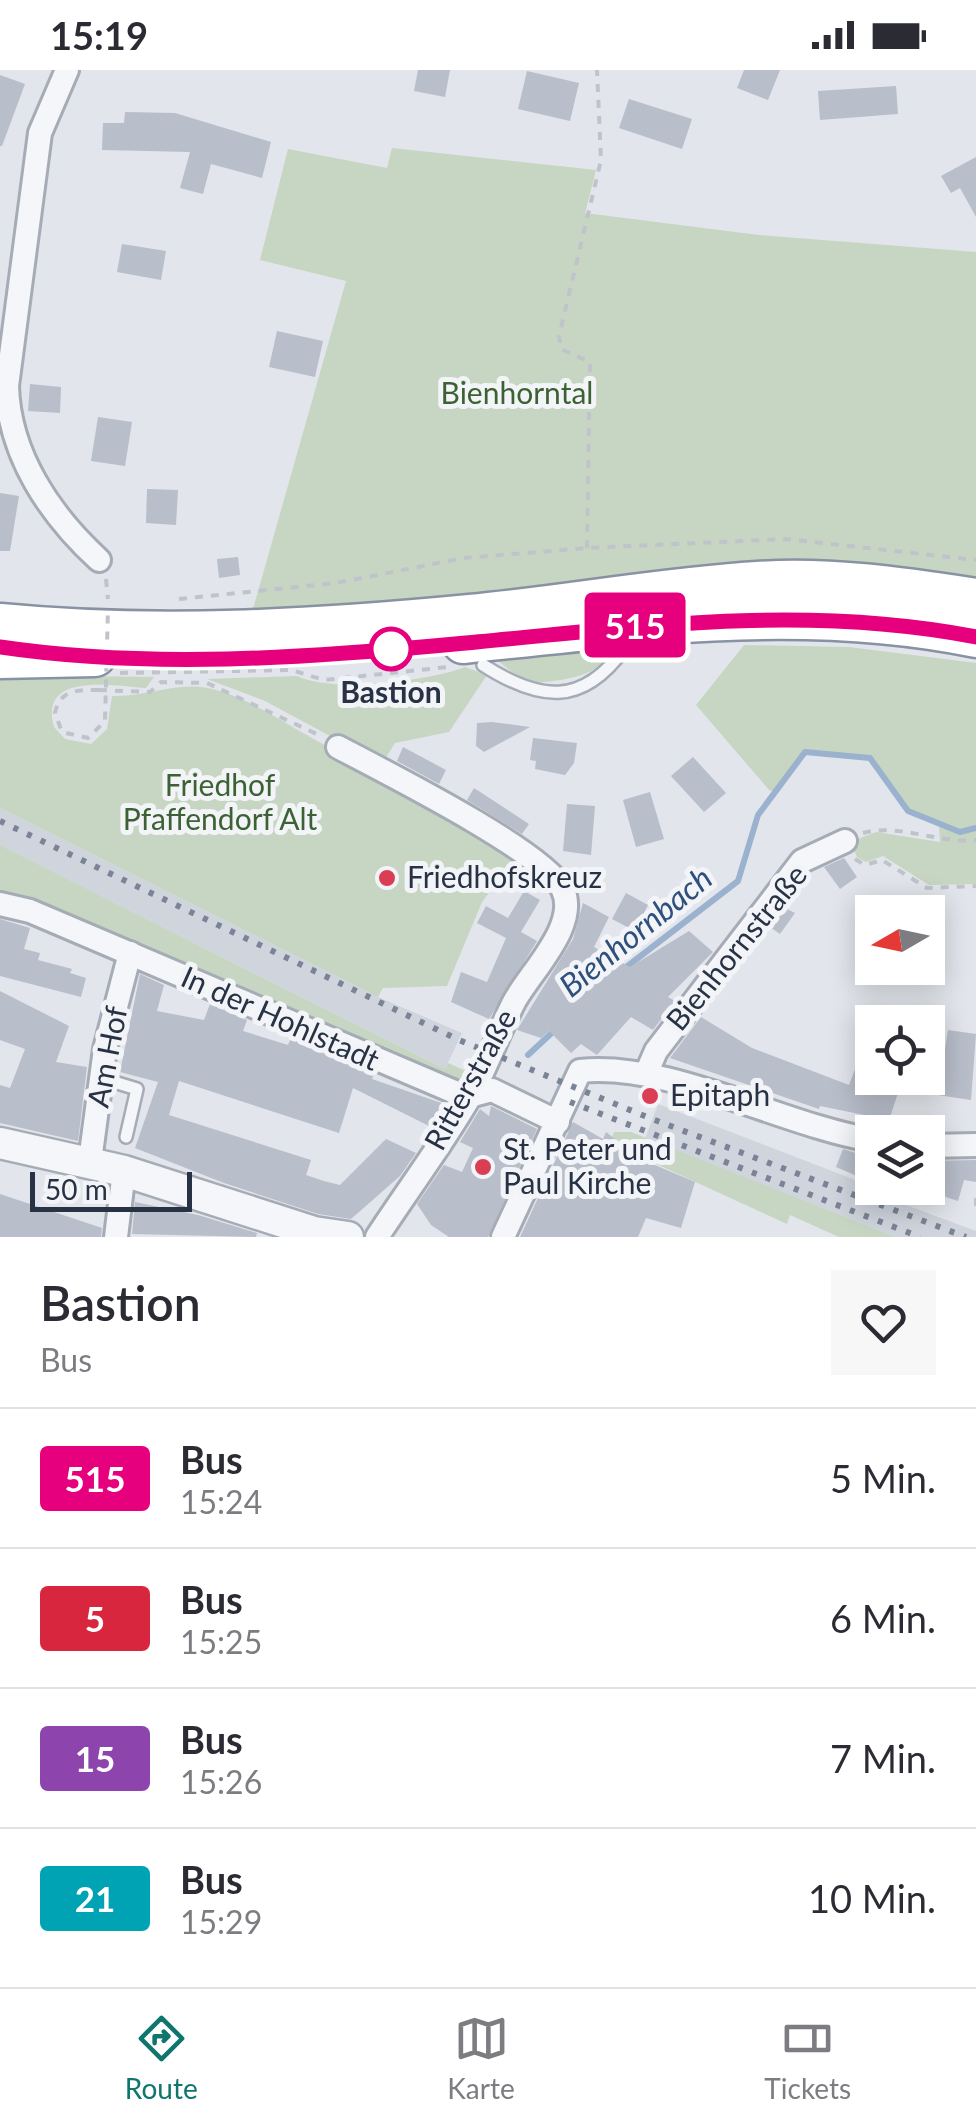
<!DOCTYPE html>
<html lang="de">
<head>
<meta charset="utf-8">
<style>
	body { margin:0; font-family:Lato,sans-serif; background:#f7f7f7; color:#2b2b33; height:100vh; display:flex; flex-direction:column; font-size:38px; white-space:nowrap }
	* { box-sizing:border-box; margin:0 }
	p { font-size:32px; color:#7c7c81 }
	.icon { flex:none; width:55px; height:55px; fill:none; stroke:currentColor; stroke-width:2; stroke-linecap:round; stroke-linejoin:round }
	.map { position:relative; height:1167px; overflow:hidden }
	.sheet { display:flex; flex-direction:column; background:#fff; flex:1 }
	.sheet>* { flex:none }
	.badge { padding:0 20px; border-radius:8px; font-size:35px; line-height:65px }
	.needle { width:65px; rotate:261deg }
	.controls { position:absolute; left:855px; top:825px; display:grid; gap:20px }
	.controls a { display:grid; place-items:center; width:90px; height:90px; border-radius:0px; background:#fff; box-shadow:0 5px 25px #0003; font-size:50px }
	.scale { position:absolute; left:30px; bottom:25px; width:162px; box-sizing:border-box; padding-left:10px; border:5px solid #283245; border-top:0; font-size:28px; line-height:35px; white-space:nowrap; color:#283245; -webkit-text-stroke:8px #f2f4f8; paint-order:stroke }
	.map>.badge { position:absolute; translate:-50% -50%; box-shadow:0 0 0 5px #fff }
	.round { display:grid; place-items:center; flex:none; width:105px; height:105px; border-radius:0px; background:#f7f7f7 }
	.head { display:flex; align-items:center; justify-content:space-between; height:170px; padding:0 40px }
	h1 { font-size:48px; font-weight:600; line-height:75px }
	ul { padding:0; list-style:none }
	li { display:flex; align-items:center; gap:30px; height:140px; padding:0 40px; border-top:2px solid #e1e1e2 }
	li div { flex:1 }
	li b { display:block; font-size:38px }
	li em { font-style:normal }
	li .badge { min-width:110px; font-weight:700; text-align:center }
	.status { display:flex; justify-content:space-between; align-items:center; height:70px; padding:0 50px; background:#fff; direction:ltr }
	.status svg { height:28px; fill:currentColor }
	.menu { display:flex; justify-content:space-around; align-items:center; height:140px; border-top:2px solid #e1e1e2; background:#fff; font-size:28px; color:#7c7c81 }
	.menu a { display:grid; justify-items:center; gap:5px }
	.menu .current { color:#0f766e }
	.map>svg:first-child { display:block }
	.built { fill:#cfd4dd }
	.green { fill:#c7d6c2 }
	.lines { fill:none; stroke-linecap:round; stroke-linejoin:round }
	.stream { stroke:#9ab2ce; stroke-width:6 }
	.building { fill:#b8beca }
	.service-casing { stroke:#a6acb6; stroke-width:16 }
	.minor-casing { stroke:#a6acb6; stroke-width:28 }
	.tertiary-casing { stroke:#a6acb6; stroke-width:35 }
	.trunk-casing { stroke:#8892a3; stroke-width:45 }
	.path { stroke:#c0c3ca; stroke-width:4; stroke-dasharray:8 8; stroke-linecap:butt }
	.service { stroke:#f5f6f9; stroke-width:11 }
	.minor { stroke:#f5f6f9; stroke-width:22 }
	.tertiary { stroke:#f5f6f9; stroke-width:30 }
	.trunk { stroke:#fff; stroke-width:40 }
	.rail { stroke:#7a8496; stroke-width:6; stroke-dasharray:5 10; stroke-linecap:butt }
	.path-bridge { stroke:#c0c3ca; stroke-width:4; stroke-dasharray:8 8; stroke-linecap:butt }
	.line-casing { stroke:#fff; stroke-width:22 }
	.line { stroke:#e6007e; stroke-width:15 }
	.stop-dot { fill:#fff; stroke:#e6007e; stroke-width:5 }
	.poi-dot { fill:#d93e53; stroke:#f2f4f8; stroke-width:4 }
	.labels { text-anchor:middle; stroke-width:10; stroke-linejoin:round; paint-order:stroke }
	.park-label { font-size:30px; fill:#3c6234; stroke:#f2f4f8 }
	.stop-label { font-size:30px; font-weight:bold; fill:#283245; stroke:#f2f4f8 }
	.poi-label { font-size:30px; fill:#283245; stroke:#f2f4f8; text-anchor:start }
	.street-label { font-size:30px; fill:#283245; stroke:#f2f4f8 }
	.water-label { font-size:32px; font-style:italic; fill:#2f507c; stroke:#f2f4f8 }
</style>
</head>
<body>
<div class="status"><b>15:19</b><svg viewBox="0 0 49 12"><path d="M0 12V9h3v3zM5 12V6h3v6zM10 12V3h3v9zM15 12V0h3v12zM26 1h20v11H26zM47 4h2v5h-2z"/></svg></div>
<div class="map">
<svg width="976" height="1167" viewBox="0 0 976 1167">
	<rect width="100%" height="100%" fill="#e2e5eb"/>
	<!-- built -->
	<g class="built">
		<path d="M0,738L378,927L462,963L445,999L0,775Z"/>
		<path d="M658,1034L889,1123L895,1131L976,1161V1167H895L645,1069Z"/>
	</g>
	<!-- green -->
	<g class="green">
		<path d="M392,78L596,100L585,143L759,165L976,182V518L676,506L321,538L253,539L346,211L260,190L288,79L387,98Z"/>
		<path d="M744,575L849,577L976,593V814L929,815L883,786L866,792L857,787L850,772L876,762L940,772L939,755L907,743L869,689L807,684L776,720L770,721L696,635Z"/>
		<path d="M610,581C597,611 555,610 527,614L497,590Z"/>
		<path d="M465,597L487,605L449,662L395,673L382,694L265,631L207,609L297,606C331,623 430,611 465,597Z"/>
		<path d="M0,605L154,607L146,618C114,616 38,601 54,657L65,669L91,674L107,659L112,626C146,627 169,614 201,617C238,621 280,651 312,668C381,706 450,744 516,787L482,832L447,916L383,918L378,927L0,738Z"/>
		<path d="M0,775L427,990L445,999L448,993L466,1001L461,1014L0,825Z"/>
		<path d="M614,1062H631L895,1167H839L790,1145L787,1154L628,1081L612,1068Z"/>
	</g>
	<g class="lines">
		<!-- stream -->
		<g class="stream">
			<path d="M625,898L738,811L758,745L805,682L870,688L908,741L960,762L976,758"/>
			<path d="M528,985L556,959"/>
		</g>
	</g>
	<!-- building -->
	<g class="building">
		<path d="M418,0H450L445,27L414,21Z"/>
		<path d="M744,0H780L768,30L737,18Z"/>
		<path d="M527,1L579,13L570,51L518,39Z"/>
		<path d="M0,5L25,14L2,76H0Z"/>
		<path d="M896,16L898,44L820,50L818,21Z"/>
		<path d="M629,29L692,49L682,79L619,58Z"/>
		<path d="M125,42L175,43L271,72L262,108L211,94L203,124L180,118L190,82L102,80L103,53H124Z"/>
		<path d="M976,87V147L960,118L951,123L941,106Z"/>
		<path d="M122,174L166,181L161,210L117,202Z"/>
		<path d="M277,261L323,271L315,307L269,297Z"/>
		<path d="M30,314L61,317L60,343L28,341Z"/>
		<path d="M98,347L132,352L125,396L91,391Z"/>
		<path d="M147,419L178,420L176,455L146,453Z"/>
		<path d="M0,423L19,426L10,481H0Z"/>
		<path d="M238,487L240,505L219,508L217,489Z"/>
		<path d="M492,652L530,657L484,682L476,676L477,653Z"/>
		<path d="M533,668L577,673L574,693L565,705L535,699L536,691L530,690Z"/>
		<path d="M403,677L446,700L439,714L397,691Z"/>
		<path d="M693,687L726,723L704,742L671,706Z"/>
		<path d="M474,718L529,754L522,764L467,730Z"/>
		<path d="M650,722L664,769L636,777L623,730Z"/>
		<path d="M567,734L595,736L591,785L563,781Z"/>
		<path d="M844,788L857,807L840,819L824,797Z"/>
		<path d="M524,821L540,830L521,862L537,871L489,949L451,932L461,902L487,912L506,868L477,853L486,836L508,848Z"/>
		<path d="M626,823L648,835L635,861L612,849Z"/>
		<path d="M583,833L609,847L594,877L630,897L689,861L713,882L668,927L675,931L653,960L631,947L597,985L581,974L571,983L549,961L541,968L517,960L573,869Z"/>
		<path d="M785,838L795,843L780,864L770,857Z"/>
		<path d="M0,849L30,858L24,879L40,883L38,890L72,899L70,903L86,908L81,927L0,906Z"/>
		<path d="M140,904L164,915L157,941L204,950L210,934L247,950L243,961L288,975L291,968L374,1004L372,1009L447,1035L433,1058L353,1018L339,1063L179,1011L169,1045L311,1090L306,1105L324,1111L340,1115L386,1069L416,1083L400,1106L351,1149L318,1144L224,1113L135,1078L158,1012L120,1002Z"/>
		<path d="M0,921L69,956L56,992L87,997L78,1071L0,1053V1015L10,1018L25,979L0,970Z"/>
		<path d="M701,947L752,978L849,1015L872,955V1008H903L889,1050L820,1036L819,1039L670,988Z"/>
		<path d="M948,960L976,964L971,1030L931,1024L936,996L942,998Z"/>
		<path d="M491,1036L537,1059L488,1167H449L431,1155L417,1134L444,1095L462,1102L473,1078L460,1072L480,1039L489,1046Z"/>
		<path d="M573,1052L603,1069L606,1062L643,1090L695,1112L681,1158L646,1148L638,1167H520Z"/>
		<path d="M843,1079L865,1086L857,1106L836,1097Z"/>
		<path d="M976,1090V1112L964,1110L958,1131L928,1121V1091Z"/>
		<path d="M0,1124L102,1158L101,1167H0Z"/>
		<path d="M135,1132L198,1145L257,1163L256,1167L132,1164Z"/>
	</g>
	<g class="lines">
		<defs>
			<g id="service">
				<path d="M483,595C539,631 582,637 624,579"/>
				<path d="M101,1008L137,1019L126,1067"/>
			</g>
			<g id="minor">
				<path d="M67,0L40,63L7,316C9,385 50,445 99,490"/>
				<path d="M338,677C383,701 541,780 562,818C581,854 530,902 514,932C498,963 487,997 469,1028C441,1076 407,1121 377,1167"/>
				<path d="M0,834L30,841L457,1023L470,1026L492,1020L558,1052"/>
				<path d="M646,1004L656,981L802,791L845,771"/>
				<path d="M928,1076L976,1075"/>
				<path d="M90,1091L105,979L130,883"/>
				<path d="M116,1167L124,1101"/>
				<path d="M503,1167L580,1001C668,991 782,1055 872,1070"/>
			</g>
			<path id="tertiary" d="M0,1073L124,1101L314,1162L348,1167"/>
			<g id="trunk">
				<path d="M0,554C156,569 315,560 470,545C566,536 661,518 757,512C830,507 904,518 976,529"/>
				<path d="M463,573C634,555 805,532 976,567"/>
				<path d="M0,588L95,586"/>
			</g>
		</defs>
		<!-- service casing -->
		<use href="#service" class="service-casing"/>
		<!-- minor casing -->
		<use href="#minor" class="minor-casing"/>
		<!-- tertiary casing -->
		<use href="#tertiary" class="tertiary-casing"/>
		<!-- trunk casing -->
		<use href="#trunk" class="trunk-casing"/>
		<!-- path -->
		<g class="path">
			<path d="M587,478L590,292L561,279L559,266L601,90L597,0"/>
			<path d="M106,509L108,529"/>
			<path d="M179,529L336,513L464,488L587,478L786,469L976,490"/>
			<path d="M120,603L291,600L324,610L448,597"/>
			<path d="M99,620L150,622L161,612L207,613L321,666"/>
			<path d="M863,763C900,753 938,774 976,770"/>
			<path d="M855,789L865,795L882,790L927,818L976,816"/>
			<path d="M976,1128V1136"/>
		</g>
		<!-- service -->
		<use href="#service" class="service"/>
		<!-- minor -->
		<use href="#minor" class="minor"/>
		<!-- tertiary -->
		<use href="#tertiary" class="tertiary"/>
		<!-- trunk -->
		<use href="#trunk" class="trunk"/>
		<!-- rail -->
		<g class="rail">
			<path d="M0,751L459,970L652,1049L966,1167"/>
			<path d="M570,1032L920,1167"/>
		</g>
		<!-- path-bridge -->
		<path class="path-bridge" d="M99,620C78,620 60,619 55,643L62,662L88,668L105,651L108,538"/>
	</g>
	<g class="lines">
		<defs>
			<path id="line" d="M0,577C148,599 306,588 455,574C630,558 801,533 976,567"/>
		</defs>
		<!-- line casing -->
		<use href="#line" class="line-casing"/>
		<!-- line -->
		<use href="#line" class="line"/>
	</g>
	<!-- markers -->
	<circle class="stop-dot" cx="391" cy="579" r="20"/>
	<g class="poi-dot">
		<circle cx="387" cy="808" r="10"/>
		<circle cx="650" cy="1026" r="10"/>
		<circle cx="483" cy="1097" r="10"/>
	</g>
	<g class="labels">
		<!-- park labels -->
		<g class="park-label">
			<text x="517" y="334">Bienhorntal</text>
			<text x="220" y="726">Friedhof<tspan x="220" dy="34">Pfaffendorf Alt</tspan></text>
		</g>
		<!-- stop labels -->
		<g class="stop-label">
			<text x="391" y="633">Bastion</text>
		</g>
		<!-- poi labels -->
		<g class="poi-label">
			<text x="407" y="818">Friedhofskreuz</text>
			<text x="670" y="1036">Epitaph</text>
			<text x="503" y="1090">St. Peter und<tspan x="503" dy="34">Paul Kirche</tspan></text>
		</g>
		<!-- street labels -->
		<g class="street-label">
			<text transform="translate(737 878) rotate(-51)" y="10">Bienhornstraße</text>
			<text transform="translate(280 949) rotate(24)" y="10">In der Hohlstadt</text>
			<text transform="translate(108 987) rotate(-79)" y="10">Am Hof</text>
			<text transform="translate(471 1010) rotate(-61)" y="10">Ritterstraße</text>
		</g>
		<!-- water labels -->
		<g class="water-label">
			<text transform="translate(636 862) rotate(-39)" y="11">Bienhornbach</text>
		</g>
	</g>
</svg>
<div class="controls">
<a><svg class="needle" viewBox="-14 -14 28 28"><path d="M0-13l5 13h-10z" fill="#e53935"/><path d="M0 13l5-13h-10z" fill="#7c7c81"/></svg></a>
<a><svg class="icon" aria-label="locate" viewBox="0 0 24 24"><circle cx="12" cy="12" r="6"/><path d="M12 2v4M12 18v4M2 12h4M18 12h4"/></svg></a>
<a><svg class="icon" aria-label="layers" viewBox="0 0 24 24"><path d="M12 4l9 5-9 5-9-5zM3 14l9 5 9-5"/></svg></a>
</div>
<div class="scale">50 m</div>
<b class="badge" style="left:635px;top:555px;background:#e6007e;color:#fff">515</b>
</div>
<section class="sheet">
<div class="head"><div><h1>Bastion</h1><p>Bus</p></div><a class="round"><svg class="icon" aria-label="heart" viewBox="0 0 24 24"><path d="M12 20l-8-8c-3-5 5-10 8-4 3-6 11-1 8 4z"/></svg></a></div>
<ul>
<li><span class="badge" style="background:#e6007e;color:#fff">515</span><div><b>Bus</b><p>15:24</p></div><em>5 Min.</em></li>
<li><span class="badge" style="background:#d7263d;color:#fff">5</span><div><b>Bus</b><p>15:25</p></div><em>6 Min.</em></li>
<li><span class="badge" style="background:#8e44ad;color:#fff">15</span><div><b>Bus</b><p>15:26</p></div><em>7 Min.</em></li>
<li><span class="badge" style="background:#00a3b4;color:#fff">21</span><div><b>Bus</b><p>15:29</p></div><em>10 Min.</em></li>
</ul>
</section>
<nav class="menu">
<a class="current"><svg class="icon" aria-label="directions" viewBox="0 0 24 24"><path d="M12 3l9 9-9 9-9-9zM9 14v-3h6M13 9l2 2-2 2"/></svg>Route</a>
<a><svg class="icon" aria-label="map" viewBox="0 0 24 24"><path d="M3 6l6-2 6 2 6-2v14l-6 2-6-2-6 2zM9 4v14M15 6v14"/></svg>Karte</a>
<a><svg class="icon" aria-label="tickets" viewBox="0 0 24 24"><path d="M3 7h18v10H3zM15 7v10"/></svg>Tickets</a>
</nav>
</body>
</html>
